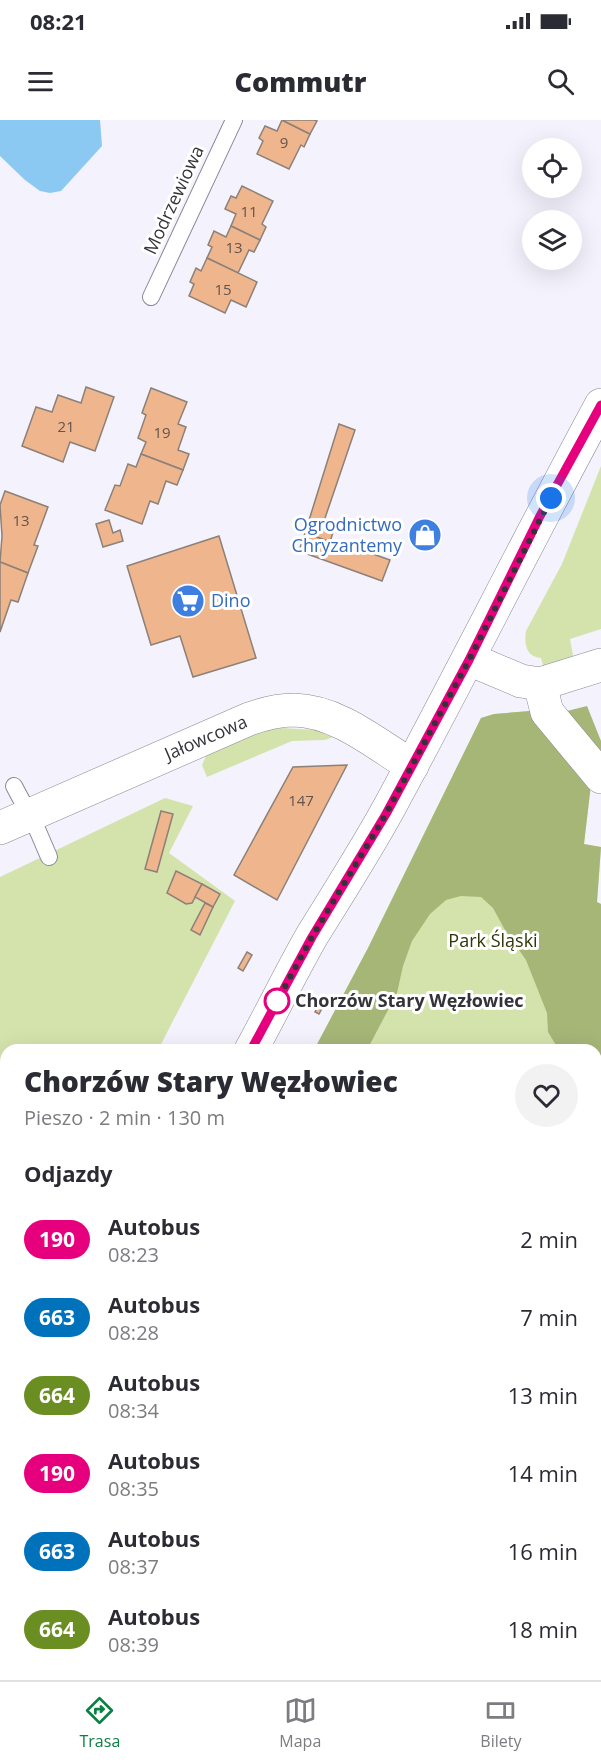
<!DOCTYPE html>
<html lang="pl">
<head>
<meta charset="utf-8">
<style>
	body { margin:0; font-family:"Open Sans",sans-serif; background:#f2f2f3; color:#2b2b33; height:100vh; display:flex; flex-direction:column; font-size:22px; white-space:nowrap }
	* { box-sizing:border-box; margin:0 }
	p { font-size:20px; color:#7c7c81 }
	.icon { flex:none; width:33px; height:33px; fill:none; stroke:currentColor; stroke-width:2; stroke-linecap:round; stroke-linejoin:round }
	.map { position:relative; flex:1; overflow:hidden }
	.panel { position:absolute; left:0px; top:924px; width:602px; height:636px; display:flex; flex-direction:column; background:#fff; border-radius:18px 18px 0 0; box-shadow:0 6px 24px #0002 }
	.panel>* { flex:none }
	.badge { padding:0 12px; border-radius:20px; font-size:21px; line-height:39px }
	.tools { position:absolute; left:522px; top:18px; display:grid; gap:12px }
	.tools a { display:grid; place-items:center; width:60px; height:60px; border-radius:50%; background:#fff; box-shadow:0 6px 24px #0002; font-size:30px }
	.you { position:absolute; width:30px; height:30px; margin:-15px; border:4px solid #fff; border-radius:50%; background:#1a73e8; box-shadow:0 0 0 9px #1a73e833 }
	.map>.badge { position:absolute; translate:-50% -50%; box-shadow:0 0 0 3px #fff }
	h2 { padding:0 24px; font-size:22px; line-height:54px }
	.round { display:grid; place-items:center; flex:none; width:63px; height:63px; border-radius:32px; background:#f2f2f3 }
	.summary { display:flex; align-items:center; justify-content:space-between; height:102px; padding:0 24px }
	h1 { font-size:28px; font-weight:800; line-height:45px }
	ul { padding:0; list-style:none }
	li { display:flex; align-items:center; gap:18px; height:78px; padding:0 24px }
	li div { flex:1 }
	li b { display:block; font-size:22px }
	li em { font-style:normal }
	li .badge { min-width:66px; font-weight:700; text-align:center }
	.status { display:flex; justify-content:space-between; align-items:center; height:42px; padding:0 30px; background:#fff; direction:ltr }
	.status svg { height:16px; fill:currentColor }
	header { display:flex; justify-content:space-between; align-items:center; height:78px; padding:0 24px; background:#fff; font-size:27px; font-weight:800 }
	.dock { display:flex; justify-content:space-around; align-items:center; height:84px; border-top:2px solid #e1e1e2; background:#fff; font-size:16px; color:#7c7c81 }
	.dock a { display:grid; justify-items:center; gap:3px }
	.dock .current { color:#0b8043 }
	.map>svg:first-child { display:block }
	.green { fill:#d4e3ac }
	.forest { fill:#a5b677 }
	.water { fill:#8bc9f3 }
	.building { fill:#efb58d; stroke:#8c8078; stroke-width:1.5 }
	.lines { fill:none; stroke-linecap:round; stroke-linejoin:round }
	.service-casing { stroke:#898894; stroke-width:18 }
	.minor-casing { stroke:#898894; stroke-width:34 }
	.tertiary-casing { stroke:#898894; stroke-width:34 }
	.service { stroke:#fff; stroke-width:16 }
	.minor { stroke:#fff; stroke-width:33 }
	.tertiary { stroke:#fff; stroke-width:33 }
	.line-casing { stroke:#fff; stroke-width:14 }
	.line { stroke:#e6007e; stroke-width:9 }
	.walk { stroke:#343339; stroke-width:6; stroke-dasharray:0 10.8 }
	.stop-dot { fill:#fff; stroke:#e6007e; stroke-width:3 }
	.labels { text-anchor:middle; stroke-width:6; stroke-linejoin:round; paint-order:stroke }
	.number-label { font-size:15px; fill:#63544e }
	.street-label { font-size:18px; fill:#343339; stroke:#fff }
	.shop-label { font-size:18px; fill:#366cbe; stroke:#fff; text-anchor:end }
	.park-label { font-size:18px; fill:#2e3706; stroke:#fff }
	.stop-label { font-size:18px; font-weight:bold; fill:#343339; stroke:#fff; text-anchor:start }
</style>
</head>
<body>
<div class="status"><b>08:21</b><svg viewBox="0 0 49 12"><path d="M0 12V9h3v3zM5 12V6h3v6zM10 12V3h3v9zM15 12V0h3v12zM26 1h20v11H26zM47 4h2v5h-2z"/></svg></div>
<header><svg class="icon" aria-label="menu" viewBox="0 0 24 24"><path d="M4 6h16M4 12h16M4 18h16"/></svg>Commutr<svg class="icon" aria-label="search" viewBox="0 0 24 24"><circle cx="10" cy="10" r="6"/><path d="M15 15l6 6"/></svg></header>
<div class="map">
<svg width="601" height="1560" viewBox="0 0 601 1560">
	<rect width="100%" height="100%" fill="#f3f2fd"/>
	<!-- green -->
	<g class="green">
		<path d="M601,346V509L570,519L574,541L544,549L541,538C526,537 524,524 526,511L562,444Z"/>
		<path d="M530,591L591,664L584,724L601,727L597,782L601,784V1560H0V1497L6,1486V1554H596V930H314L368,828L481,598L494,594Z"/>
		<path d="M282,608L314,610L333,617L325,620L292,621L207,657L202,645L207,634L269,609Z"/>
		<path d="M165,678L193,686L169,733L235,781L158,930H6V1226L0,1237V757Z"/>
	</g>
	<!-- forest -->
	<g class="forest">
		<path d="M587,586L601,621V638L563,592Z"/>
		<path d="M530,591L591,664L584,724L601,727L597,782L601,784V964L596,963V930H559L548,912L547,893L526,840L505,810L493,788L481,777L461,776L446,780L430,794L412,821L403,846L397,873L367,930H314L368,828L481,598L494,594Z"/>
		<path d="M6,1486V1554H198L194,1560H0V1497Z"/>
		<path d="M345,1554H465L468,1560H341Z"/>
	</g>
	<!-- water -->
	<path class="water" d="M0,0H100L102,26L61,71L50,73L40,71L25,60L0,36Z"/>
	<!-- building -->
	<g class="building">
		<path d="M282,0L310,14L304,27L301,25L289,49L257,34L263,21L259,18L265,6L277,11Z"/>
		<path d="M282,0H314L317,1L310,14Z"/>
		<path d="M242,66L273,81L262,104L266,107L260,120L231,106L236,94L225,89L231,76L236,78Z"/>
		<path d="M231,106L260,120L254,132L249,130L238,153L207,138L212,127L208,125L214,111L226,117Z"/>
		<path d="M207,138L257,162L246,187L231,180L225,193L189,176L194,164L190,162L196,148L201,151Z"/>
		<path d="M86,267L114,277L95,331L70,322L63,342L22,326L36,287L52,292L58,275L81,283Z"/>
		<path d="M151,268L187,282L178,304L186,307L178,330L189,334L183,350L141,334L146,322L138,318L146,295L142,293Z"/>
		<path d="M339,304L355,310L324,401L335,406L330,422L305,413Z"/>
		<path d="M141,334L183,350L177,365L166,361L158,384L150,381L142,404L105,390L115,365L120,366L128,344L136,347Z"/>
		<path d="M5,371L48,387L34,425L38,426L28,453L0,442L2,416L0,385Z"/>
		<path d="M109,400L113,413L120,410L123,421L103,427L96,404Z"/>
		<path d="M305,413L339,425V422L390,440L382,461L299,431Z"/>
		<path d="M219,416L256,538L193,557L180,516L151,525L127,446Z"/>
		<path d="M0,442L28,453L18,482L11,480L0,512Z"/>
		<path d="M347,645L277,780L234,755L293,647Z"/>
		<path d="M161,691L173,694L157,752L145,749Z"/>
		<path d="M176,751L202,764L192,783L186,784L167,773Z"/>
		<path d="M202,764L220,774L213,787L195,777Z"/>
		<path d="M205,783L213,787L200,815L191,810Z"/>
		<path d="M247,832L252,835L243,851L238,848Z"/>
		<path d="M324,876L327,879L319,894L315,892Z"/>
	</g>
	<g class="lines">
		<defs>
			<g id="service">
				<path d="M151,177L234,0"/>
				<path d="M14,666L37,709L49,737"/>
			</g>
			<g id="minor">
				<path d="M469,539L521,561L540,564L601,545"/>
				<path d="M540,564L547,592L601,657"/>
				<path d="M0,708L249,599C263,594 279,590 294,590C338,591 376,624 412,646"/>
			</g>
			<g id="tertiary">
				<path d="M251,930C272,892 291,852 313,814C339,772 366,730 390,686C462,553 529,418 601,285"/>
				<path d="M0,1393L6,1382"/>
			</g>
		</defs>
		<!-- service casing -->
		<use href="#service" class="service-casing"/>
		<!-- minor casing -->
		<use href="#minor" class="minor-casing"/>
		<!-- tertiary casing -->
		<use href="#tertiary" class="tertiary-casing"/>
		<!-- service -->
		<use href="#service" class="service"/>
		<!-- minor -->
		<use href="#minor" class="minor"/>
		<!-- tertiary -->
		<use href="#tertiary" class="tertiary"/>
	</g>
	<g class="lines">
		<defs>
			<path id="line" d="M251,930L312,817L386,694L469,540L540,396L601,285"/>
		</defs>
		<!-- line casing -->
		<use href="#line" class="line-casing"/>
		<!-- line -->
		<use href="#line" class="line"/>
		<!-- walk -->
		<path class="walk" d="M277,881L276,883L312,817L386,694L469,540L551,378"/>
	</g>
	<!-- icons -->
	<defs>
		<symbol id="shop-disc" viewBox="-11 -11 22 22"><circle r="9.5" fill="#3f7fe0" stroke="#fff"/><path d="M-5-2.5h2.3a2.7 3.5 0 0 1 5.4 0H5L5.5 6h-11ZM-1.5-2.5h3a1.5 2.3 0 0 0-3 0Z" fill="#fff"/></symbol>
		<symbol id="supermarket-disc" viewBox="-11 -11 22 22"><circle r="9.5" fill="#3f7fe0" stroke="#fff"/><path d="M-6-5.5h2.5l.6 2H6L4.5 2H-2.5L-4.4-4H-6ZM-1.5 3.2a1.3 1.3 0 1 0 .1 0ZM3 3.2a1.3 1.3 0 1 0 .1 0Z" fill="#fff"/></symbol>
	</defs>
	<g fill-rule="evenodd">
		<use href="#shop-disc" x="406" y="396" width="38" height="38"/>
		<use href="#supermarket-disc" x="169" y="462" width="38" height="38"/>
	</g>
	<!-- markers -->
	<circle class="stop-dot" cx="277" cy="881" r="12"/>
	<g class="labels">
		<!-- number labels -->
		<g class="number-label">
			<text x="284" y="28">9</text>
			<text x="249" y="97">11</text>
			<text x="234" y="133">13</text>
			<text x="223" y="175">15</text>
			<text x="66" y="312">21</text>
			<text x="162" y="318">19</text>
			<text x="21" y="406">13</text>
			<text x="301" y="686">147</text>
		</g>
		<!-- street labels -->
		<g class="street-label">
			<text transform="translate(174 80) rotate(-65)" y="6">Modrzewiowa</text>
			<text transform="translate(206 618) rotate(-23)" y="6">Jałowcowa</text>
		</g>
		<!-- shop labels -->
		<g class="shop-label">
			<text x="402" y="411">Ogrodnictwo<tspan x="402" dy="21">Chryzantemy</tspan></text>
			<text x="211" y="487" text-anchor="start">Dino</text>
		</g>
		<!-- park labels -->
		<g class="park-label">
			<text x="493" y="827">Park Śląski</text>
		</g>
		<!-- stop labels -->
		<g class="stop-label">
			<text x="295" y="887">Chorzów Stary Węzłowiec</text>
		</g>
	</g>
</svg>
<div class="tools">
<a><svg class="icon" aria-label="locate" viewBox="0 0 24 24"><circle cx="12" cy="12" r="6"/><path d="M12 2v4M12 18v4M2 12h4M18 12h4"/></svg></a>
<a><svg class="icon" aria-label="layers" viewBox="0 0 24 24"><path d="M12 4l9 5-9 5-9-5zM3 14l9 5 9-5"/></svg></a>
</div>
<div class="you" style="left:551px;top:378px"></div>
<section class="panel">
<div class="summary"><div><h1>Chorzów Stary Węzłowiec</h1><p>Pieszo · 2 min · 130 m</p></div><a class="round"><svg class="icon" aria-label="heart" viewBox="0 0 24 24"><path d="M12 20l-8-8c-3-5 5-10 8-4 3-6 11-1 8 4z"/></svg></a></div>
<h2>Odjazdy</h2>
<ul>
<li><span class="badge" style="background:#e6007e;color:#fff">190</span><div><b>Autobus</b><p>08:23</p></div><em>2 min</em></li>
<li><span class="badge" style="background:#0072bc;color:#fff">663</span><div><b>Autobus</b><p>08:28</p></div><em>7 min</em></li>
<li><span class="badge" style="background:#6b8e23;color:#fff">664</span><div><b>Autobus</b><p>08:34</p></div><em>13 min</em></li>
<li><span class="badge" style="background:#e6007e;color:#fff">190</span><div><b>Autobus</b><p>08:35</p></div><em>14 min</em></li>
<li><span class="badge" style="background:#0072bc;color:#fff">663</span><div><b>Autobus</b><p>08:37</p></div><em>16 min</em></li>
<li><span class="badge" style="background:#6b8e23;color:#fff">664</span><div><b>Autobus</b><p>08:39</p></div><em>18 min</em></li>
</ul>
</section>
</div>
<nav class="dock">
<a class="current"><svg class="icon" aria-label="directions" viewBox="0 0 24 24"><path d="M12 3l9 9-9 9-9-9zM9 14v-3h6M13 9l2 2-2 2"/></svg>Trasa</a>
<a><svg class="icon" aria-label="map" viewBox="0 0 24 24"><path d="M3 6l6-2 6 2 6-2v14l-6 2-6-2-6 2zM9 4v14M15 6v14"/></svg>Mapa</a>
<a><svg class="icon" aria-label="tickets" viewBox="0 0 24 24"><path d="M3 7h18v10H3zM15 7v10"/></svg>Bilety</a>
</nav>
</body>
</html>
